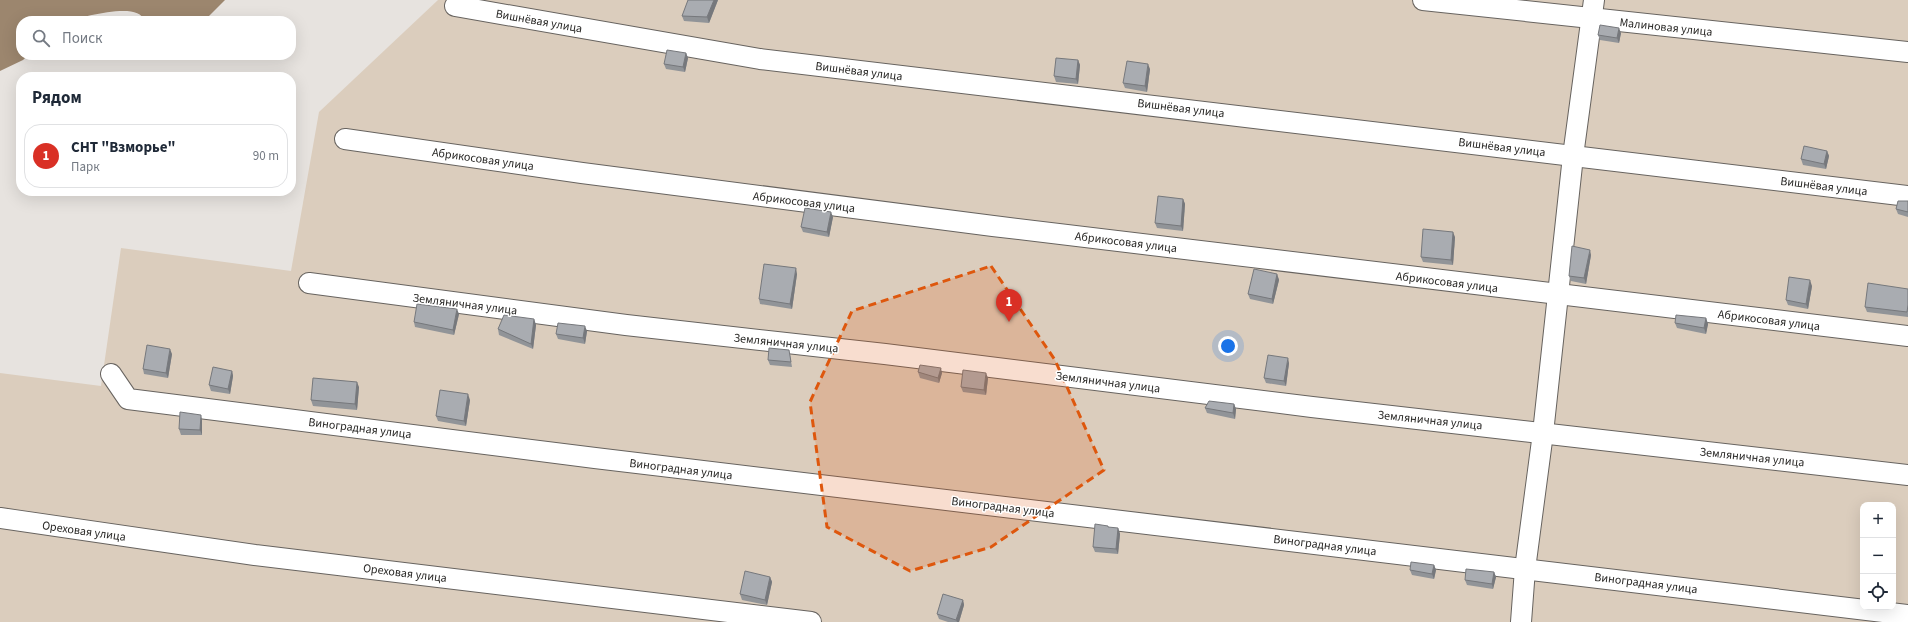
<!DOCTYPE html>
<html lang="ru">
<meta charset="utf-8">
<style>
:root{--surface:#fff;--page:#f6f6f7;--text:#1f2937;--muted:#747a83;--line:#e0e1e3;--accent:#d93025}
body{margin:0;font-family:"Source Sans 3",sans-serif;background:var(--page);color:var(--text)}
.controls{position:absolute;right:12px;bottom:12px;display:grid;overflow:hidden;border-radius:8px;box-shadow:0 4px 16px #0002}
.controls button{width:36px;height:36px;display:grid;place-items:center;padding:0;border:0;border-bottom:1px solid var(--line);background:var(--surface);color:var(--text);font:20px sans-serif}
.you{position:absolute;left:1228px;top:346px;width:14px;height:14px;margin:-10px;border:3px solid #fff;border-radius:50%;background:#1a73e8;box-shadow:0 0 0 6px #1a73e833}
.badge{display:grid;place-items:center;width:26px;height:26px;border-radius:50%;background:var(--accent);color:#fff;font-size:13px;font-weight:700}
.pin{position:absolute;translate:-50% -33px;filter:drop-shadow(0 1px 2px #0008)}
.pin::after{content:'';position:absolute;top:21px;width:14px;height:12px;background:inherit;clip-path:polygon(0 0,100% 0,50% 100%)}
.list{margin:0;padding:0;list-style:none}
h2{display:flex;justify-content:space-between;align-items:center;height:52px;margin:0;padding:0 16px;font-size:17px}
h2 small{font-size:13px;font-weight:400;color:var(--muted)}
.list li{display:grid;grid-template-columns:26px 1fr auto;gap:12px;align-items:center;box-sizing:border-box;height:64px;margin:0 8px 8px;padding:0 8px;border:1px solid var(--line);border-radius:16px}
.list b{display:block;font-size:15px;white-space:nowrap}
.list p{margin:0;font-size:13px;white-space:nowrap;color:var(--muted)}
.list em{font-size:13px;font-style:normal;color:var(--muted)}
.icon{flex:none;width:22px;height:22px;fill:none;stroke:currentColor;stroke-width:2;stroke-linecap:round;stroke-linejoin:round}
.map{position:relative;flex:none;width:1908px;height:622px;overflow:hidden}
.search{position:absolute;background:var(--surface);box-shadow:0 4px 16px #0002;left:16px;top:16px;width:280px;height:44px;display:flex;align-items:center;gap:10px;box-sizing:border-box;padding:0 14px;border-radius:16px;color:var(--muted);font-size:15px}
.panel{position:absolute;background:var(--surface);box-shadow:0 4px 16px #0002;left:16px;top:72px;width:280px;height:124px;border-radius:16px}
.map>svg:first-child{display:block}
.green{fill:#dbcdbd;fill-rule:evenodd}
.water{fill:#9c866e}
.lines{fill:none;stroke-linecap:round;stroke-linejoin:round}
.minor-casing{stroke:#67635f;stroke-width:22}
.minor{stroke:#fff;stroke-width:20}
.wall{fill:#919498}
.shaded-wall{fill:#76787c}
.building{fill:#a9acb1;stroke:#76787c}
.marked{fill:#de570d;fill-opacity:0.2;stroke:#de570d;stroke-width:3;stroke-dasharray:8 5;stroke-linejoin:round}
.labels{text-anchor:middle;stroke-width:3;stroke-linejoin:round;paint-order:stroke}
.street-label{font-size:12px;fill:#292826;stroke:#fff}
</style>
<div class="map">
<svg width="1908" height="622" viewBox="0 0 1908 622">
<rect width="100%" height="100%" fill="#e7e3df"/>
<path class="green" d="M438,0h1470v622h-1908v-249l101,13 20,-138 170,23 28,-159zM1863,505h30v102h-30z"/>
<path class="water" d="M0,0h225l-21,21h-60c-4,-21 -62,-3 -80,0 -13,2 -29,0 -43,0v34h7l-5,5 -23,11z"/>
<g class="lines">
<g class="minor-casing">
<g id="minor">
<path d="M1423,0l485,52"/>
<path d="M455,6l305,53 1148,137"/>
<path d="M345,139l237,34 411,53 915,110"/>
<path d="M309,283l317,42 259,29 427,53 596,68"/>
<path d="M111,374l17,25 467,59 1313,157"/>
<path d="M0,518l255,37 556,67"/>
<path d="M1521,622l4,-53 18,-136 30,-277 21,-156"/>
</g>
</g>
<use href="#minor" class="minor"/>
</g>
<g class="wall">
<path d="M718,0l-9,23 -25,-2 -2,-5z"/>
<path d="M1621,33l-2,10 -19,-3 -2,-5z"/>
<path d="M686,53l2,5 -3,14 -19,-3 -2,-5z"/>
<path d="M1078,60l2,5 -2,19 -22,-2 -2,-6z"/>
<path d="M1150,69l-3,23 -22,-4 -2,-5z"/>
<path d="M1827,151l2,5 -3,13 -23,-4 -2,-6z"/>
<path d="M1183,199l2,5 -2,27 -26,-3 -2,-5z"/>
<path d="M1908,201v16l-10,-3 -2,-5z"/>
<path d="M833,217l-4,20 -26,-5 -2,-5z"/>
<path d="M1455,237l-2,28 -30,-3 -2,-5z"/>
<path d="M1591,255l-5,29 -15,-3 -2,-5z"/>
<path d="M797,274l-5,35 -32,-5 -1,-5z"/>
<path d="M1277,274l2,6 -6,24 -23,-5 -2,-5z"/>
<path d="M1812,286l-4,23 -20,-4 -2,-5z"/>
<path d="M1908,289v28l-41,-5 -2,-5z"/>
<path d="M459,314l-5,21 -39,-8 -1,-5z"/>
<path d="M1706,318l2,6 -2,10 -29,-6 -2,-5z"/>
<path d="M534,319l2,6 -3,24 -34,-14 -1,-6z"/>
<path d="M587,331l-2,13 -27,-5 -2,-5z"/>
<path d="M172,354l-4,24 -24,-4 -1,-5z"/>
<path d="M790,355l2,12 -22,-2 -2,-5z"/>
<path d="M1289,363l-3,23 -20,-3 -2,-5z"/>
<path d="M232,371l1,5 -3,18 -19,-3 -2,-6z"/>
<path d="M918,372l24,1 -3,10 -19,-5z"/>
<path d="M988,378l-2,17 -23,-3 -2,-5z"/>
<path d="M359,387l-2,23 -44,-4 -2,-6z"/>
<path d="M470,400l-4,26 -28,-5 -2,-5z"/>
<path d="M1234,404l2,5 -1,10 -28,-6 -2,-5z"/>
<path d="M202,420v15h-21l-2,-6z"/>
<path d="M1109,528h9l2,6 -2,20 -23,-2 -2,-5z"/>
<path d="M1434,565l2,5 -2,9 -22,-4 -2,-5z"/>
<path d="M1494,572l2,5 -3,12 -26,-4 -2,-5z"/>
<path d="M770,577l2,5 -5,23 -25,-5 -2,-6z"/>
<path d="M963,600l1,5 -5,17h-11l-9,-3 -2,-5z"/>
</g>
<g class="shaded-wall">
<path d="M714,0h4l-9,23 -2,-6z"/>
<path d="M1619,28l2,5 -2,10 -2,-5z"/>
<path d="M686,53l2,5 -3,14 -2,-5z"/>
<path d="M1078,60l2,5 -2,19 -2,-5z"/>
<path d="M1148,64l2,5 -3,23 -2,-6z"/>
<path d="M1827,151l2,5 -3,13 -2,-5z"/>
<path d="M1183,199l2,5 -2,27 -2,-5z"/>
<path d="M831,212l2,5 -4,20 -2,-5z"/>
<path d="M1453,232l2,5 -2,28 -2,-5z"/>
<path d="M1590,250l1,5 -5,29 -2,-6z"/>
<path d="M796,268l1,6 -5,35 -2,-5z"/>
<path d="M1277,274l2,6 -6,24 -1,-5z"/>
<path d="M1810,280l2,6 -4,23 -2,-5z"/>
<path d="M457,309l2,5 -5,21 -1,-5z"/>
<path d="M1706,318l2,6 -2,10 -2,-6z"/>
<path d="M534,319l2,6 -3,24 -2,-5z"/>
<path d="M585,326l2,5 -2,13 -2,-6z"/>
<path d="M170,349l2,5 -4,24 -2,-5z"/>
<path d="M1288,358l1,5 -3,23 -2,-5z"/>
<path d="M941,368l1,5 -3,10 -1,-5z"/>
<path d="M232,371l1,5 -3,18 -2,-5z"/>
<path d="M986,373l2,5 -2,17 -2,-5z"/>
<path d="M357,382l2,5 -2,23 -2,-6z"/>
<path d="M468,394l2,6 -4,26 -2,-5z"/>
<path d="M1234,404l2,5 -1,10 -2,-6z"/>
<path d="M201,415l1,5v15l-2,-5z"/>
<path d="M1118,528l2,6 -2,20 -2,-5z"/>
<path d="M1434,565l2,5 -2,9 -2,-5z"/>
<path d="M1895,568l1,5 -2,21 -1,-2v-13z"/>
<path d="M1494,572l2,5 -3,12 -1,-5z"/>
<path d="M770,577l2,5 -5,23 -2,-5z"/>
<path d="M963,600l1,5 -5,17h-2l-1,-2z"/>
</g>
<g class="building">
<path d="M688,0h26l-7,17 -25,-1z"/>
<path d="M1600,25l19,3 -2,10 -19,-3z"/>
<path d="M667,50l19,3 -3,14 -19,-3z"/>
<path d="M1056,58l22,2 -2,19 -22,-3z"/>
<path d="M1127,61l21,3 -3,22 -22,-3z"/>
<path d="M1804,146l23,5 -3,13 -23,-5z"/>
<path d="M1158,196l25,3 -2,27 -26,-3z"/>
<path d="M1898,201h10v11l-12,-3z"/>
<path d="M805,208l26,4 -4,20 -26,-5z"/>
<path d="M1423,229l30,3 -2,28 -30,-3z"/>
<path d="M1572,246l18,4 -6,28 -15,-2z"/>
<path d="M764,264l32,4 -6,36 -31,-5z"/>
<path d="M1254,269l23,5 -5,25 -24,-5z"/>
<path d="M1789,277l21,3 -4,24 -20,-4z"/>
<path d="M1868,283l40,6v16l-1,7 -42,-5z"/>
<path d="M417,304l40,5 -4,21 -39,-8z"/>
<path d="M504,315l30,4 -3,25 -33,-15z"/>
<path d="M1676,315l30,3 -2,10 -29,-5z"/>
<path d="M558,323l27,3 -2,12 -27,-4z"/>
<path d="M147,345l23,4 -4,24 -23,-4z"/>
<path d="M769,348l20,2 2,12 -23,-2z"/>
<path d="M1268,355l20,3 -4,23 -20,-3z"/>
<path d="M920,365l21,3 -3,10 -20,-6z"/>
<path d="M213,367l19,4 -4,18 -19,-4z"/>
<path d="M963,370l23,3 -2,17 -23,-3z"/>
<path d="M313,378l44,4 -2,22 -44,-4z"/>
<path d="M440,390l28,4 -4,27 -28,-5z"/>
<path d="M1209,401l25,3 -1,9 -28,-5z"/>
<path d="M180,412l21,3 -1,15 -21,-1z"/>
<path d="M1095,524l13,2v1l10,1 -2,21 -23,-2z"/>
<path d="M1411,562l23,3 -2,9 -22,-4z"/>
<path d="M1893,568h2l-2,11z"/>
<path d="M1466,569l28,3 -2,12 -27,-4z"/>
<path d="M745,571l25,6 -5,23 -25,-6z"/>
<path d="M943,594l20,6 -7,20 -19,-6z"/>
</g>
<path class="marked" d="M991,266l64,94 49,110 -113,77 -81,24 -83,-44 -17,-125 42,-91z"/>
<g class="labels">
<g class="street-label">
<text transform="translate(539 21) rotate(10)" y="4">Вишнёвая улица</text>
<text transform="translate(1666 27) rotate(6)" y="4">Малиновая улица</text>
<text transform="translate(859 71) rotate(7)" y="4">Вишнёвая улица</text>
<text transform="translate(1181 108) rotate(7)" y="4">Вишнёвая улица</text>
<text transform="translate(1502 147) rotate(7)" y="4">Вишнёвая улица</text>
<text transform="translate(483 159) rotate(8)" y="4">Абрикосовая улица</text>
<text transform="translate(1824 186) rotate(7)" y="4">Вишнёвая улица</text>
<text transform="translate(804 202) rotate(7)" y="4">Абрикосовая улица</text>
<text transform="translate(1126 242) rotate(7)" y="4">Абрикосовая улица</text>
<text transform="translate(1447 282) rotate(7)" y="4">Абрикосовая улица</text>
<text transform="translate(465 304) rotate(7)" y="4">Земляничная улица</text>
<text transform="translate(1769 320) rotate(7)" y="4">Абрикосовая улица</text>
<text transform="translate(786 343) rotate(6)" y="4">Земляничная улица</text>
<text transform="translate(1108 382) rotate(7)" y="4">Земляничная улица</text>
<text transform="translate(1430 420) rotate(6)" y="4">Земляничная улица</text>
<text transform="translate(360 428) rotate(7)" y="4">Виноградная улица</text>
<text transform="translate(1752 457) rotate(6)" y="4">Земляничная улица</text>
<text transform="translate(681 469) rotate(7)" y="4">Виноградная улица</text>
<text transform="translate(1003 507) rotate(7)" y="4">Виноградная улица</text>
<text transform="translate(84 531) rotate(8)" y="4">Ореховая улица</text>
<text transform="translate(1325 545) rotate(7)" y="4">Виноградная улица</text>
<text transform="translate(405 573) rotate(7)" y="4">Ореховая улица</text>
<text transform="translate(1646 583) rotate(7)" y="4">Виноградная улица</text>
</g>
</g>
</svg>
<div class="controls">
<button>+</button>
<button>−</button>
<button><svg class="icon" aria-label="locate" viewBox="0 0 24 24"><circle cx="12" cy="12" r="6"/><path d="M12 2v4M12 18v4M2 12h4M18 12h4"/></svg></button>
</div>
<div class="you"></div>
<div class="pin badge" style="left:1009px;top:322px">1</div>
<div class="search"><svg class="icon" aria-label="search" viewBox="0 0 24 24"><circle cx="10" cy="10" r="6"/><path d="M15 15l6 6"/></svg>Поиск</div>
<section class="panel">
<h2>Рядом<small></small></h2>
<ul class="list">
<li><span class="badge">1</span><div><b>СНТ &quot;Взморье&quot;</b><p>Парк</p></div><em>90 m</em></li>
</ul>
</section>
</div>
